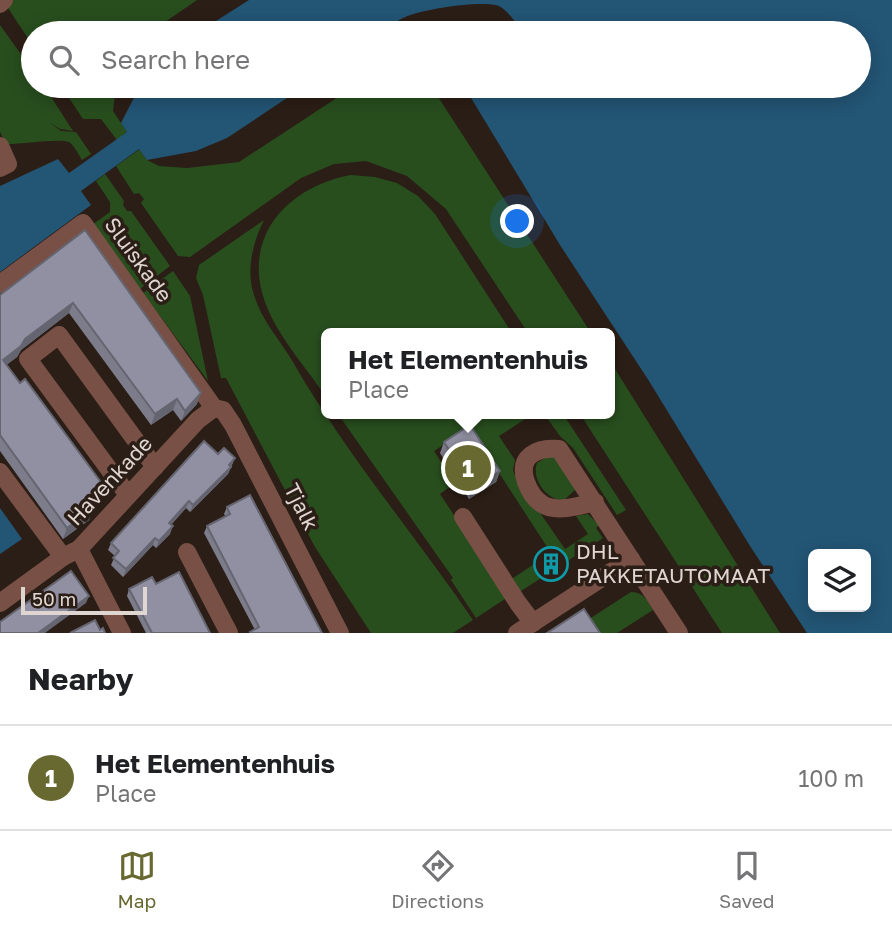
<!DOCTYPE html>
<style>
:root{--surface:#fff;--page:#f2f2f2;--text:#202124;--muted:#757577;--line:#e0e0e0;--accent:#686831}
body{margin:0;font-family:"Golos Text",sans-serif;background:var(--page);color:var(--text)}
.controls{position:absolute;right:21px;bottom:21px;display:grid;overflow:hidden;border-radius:10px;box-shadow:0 4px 18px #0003}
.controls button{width:63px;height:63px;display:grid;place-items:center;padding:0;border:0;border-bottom:2px solid var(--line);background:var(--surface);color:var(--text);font:35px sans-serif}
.scale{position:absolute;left:21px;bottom:18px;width:126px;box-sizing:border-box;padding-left:7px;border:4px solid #e0d6d1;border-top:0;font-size:19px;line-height:24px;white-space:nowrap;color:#e0d6d1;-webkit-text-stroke:5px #2b1e16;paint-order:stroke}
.you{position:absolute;left:518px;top:222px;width:24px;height:24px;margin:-18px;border:5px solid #fff;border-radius:50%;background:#1a73e8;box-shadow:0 0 0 10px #1a73e833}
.badge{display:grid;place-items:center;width:46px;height:46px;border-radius:50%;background:var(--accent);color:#fff;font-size:23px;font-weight:700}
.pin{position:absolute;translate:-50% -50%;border:4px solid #fff;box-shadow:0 2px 7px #0006}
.popup{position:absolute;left:321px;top:328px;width:294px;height:91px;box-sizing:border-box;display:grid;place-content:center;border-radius:10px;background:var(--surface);filter:drop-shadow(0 2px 5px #0005);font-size:23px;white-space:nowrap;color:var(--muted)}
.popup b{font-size:26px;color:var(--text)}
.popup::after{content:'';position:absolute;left:50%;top:100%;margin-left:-14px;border:14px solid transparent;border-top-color:var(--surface)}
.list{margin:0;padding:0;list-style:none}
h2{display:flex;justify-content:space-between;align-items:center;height:91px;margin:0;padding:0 28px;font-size:30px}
h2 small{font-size:23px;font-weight:400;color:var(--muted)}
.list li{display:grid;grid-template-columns:46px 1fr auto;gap:21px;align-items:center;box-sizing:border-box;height:105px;padding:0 28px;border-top:2px solid var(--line)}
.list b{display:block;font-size:26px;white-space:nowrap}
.list p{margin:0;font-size:23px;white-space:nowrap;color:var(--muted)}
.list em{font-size:23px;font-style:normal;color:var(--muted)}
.icon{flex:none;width:38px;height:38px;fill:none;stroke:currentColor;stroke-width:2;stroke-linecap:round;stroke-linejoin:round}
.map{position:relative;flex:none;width:892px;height:633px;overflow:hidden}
.search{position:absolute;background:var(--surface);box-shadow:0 4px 18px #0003;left:21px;right:21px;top:21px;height:77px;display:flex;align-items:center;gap:18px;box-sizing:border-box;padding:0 24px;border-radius:38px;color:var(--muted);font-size:26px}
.sheet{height:196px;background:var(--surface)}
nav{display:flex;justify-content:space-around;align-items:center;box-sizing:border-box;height:98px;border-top:2px solid var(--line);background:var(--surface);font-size:19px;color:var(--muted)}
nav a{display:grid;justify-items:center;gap:4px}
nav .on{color:var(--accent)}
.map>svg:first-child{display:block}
.green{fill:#284e1e}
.water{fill:#235575;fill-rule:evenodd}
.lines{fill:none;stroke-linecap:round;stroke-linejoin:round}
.minor{stroke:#785045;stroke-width:18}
.wall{fill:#7c7c8b}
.shaded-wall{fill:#656571}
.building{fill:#9090a2;stroke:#656571;stroke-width:2}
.labels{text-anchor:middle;stroke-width:7;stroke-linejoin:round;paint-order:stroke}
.street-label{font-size:21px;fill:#e0d6d1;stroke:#2b1e16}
.poi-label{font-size:21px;fill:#e0d6d1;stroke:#2b1e16;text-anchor:start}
</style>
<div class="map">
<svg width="892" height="633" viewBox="0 0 892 633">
<rect width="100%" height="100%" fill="#2b1e16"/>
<g class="green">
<path d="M12,0h185l-48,33h-116v13l-27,-41z"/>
<path d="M0,25l33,46v15h11l29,45 -13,-2 -11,-7 12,9 15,1 15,22 -9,6c-3,-5 -8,-15 -13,-18 -9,-4 -45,2 -63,2l-6,-12z"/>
<path d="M61,86h55l-3,25 14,21 -10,8 -16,-21h-18z"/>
<path d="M355,86h76l160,247h-63l-82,-124 -39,-33 -41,-15 -32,3 -33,14 -111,79 -12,-1 -37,-53 3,-4 -5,-6 -5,1 -18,-28 24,-17 7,11 12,6 28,2 52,-6z"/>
<path d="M105,174l19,27 -1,4 4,6h4l39,55 -30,23 -48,-64 18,-13v-10l-14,-21z"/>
<path d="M351,175l24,2 22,6 21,13 17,18 77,119h-186v64c-20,-30 -49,-61 -61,-95 -24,-66 24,-116 86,-127z"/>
<path d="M264,220c-10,20 -17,45 -12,68 7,30 26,49 41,74 52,91 123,174 180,258l-20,13h-82l-56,-86 -89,-169h-5l-18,-83 -7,-17 3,-13z"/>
<path d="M173,271l17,25 18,85 -65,-88z"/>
<path d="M610,361l170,272h-58l-142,-219h30z"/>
<path d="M338,414h195l-34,22 16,24 -2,10 3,8 49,71 23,-15 -12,-18 12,-2 11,11 -3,3 7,10 -85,55 -8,-13 41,-27 -81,-125 -36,23 21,32 -15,11 68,103 -32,21 -25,-38 2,-2z"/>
<path d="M544,414h19l63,96 -9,5 -44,-67 -13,-12z"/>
<path d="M548,456l7,1 19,26 1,7 -11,10c-17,1 -33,-21 -27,-37z"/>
<path d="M631,592c12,0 16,8 22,18l-36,23h-31l-6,-8z"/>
</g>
<g class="water">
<path d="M249,0h643v633h-85l-57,-87 -101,-165 -89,-136 -95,-157 4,-2h390v-53h-338v-3c-6,-8 -12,-18 -22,-24 -18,-6 -77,3 -96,12 -8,4 -16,10 -23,15h-183zM866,554v53h-53v-53z"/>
<path d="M140,86h165l-78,52 -31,13 -49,9 -8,-11 -58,42 10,14 -91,67v-86l58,-27 11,14 58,-41 -6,-9z"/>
<path d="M0,508l22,31 -22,15z"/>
</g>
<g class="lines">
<g class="minor">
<path d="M0,4l4,-4"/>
<path d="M0,146l8,18 -8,4"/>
<path d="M0,284l83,-61 131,185"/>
<path d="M214,408l9,2 10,15 107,208"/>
<path d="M0,472l63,85"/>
<path d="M128,495l-100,-136 31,-24 96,132"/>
<path d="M595,502c-15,4 -40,11 -53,2 -8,-5 -13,-14 -16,-22 -9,-26 11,-35 33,-33l120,184"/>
<path d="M463,517l55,86 15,20"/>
<path d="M79,549l43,84"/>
<path d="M187,552l42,81"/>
<path d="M0,603l63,-46 16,-8 119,-129 16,-12"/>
<path d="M517,633l114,-74"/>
</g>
</g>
<g class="wall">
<path d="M85,230l112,174 -16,17 -8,-11 -22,15 -82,-112 -48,37 -4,7 -11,8 97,134 -11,9 -3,12 -26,19 -63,-88v-156z"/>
<path d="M444,442l56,29 -4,11 -27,17 -29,-46z"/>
<path d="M218,454l17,4 -7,16 -38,38 -4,-4 -15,17 -1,9 -14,14 -3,-3 -30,32 -12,-12 4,-9 -7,-6 3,-7z"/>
<path d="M227,507l95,126h-72l5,-3 -51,-97 3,-7 19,-9 -2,-3z"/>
<path d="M156,584l54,49h-64l-19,-37 2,-7z"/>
</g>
<g class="shaded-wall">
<path d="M73,303l-4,10 -48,37 -4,7 -17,13 3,-10 22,-21z"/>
<path d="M201,393l-4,11 -16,17 4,-10z"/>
<path d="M177,399l-4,11 -22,15 4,-11z"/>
<path d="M235,458l-7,16 -38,38 3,-7z"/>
<path d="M500,471l-4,11 -27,17 4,-11z"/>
<path d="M106,489l-3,10 -18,14 4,-10z"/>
<path d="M189,501l-3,7 -20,22 3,-7z"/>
<path d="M93,509l-4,11 -26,19 4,-11z"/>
<path d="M173,526l-3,8 -14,14 3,-7z"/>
<path d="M155,538l-2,7 -30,32 3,-8z"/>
<path d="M89,596l-3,7 -41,30h-7z"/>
</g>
<g class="building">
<path d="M85,230l116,163 -16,18 -8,-12 -22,15 -82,-111 -48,36 -4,7 -18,14 17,23 5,-4 81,110 -17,14 4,6 -26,19 -67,-93v-140z"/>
<path d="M470,425l30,46 -27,17 -29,-46z"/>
<path d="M204,441l14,13 6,-6 11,10 -6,7 2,2 -38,38 -4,-4 -20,22 4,3 -14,15 -4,-3 -29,31 -13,-11 6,-7 -8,-8z"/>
<path d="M250,495l72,138h-71l-1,-1 9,-5 -52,-101 23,-12 -3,-7z"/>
<path d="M71,571l18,25 -51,37h-38v-11z"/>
<path d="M179,572l31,61h-58l-23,-44 23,-12 4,7z"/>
<path d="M584,609l16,24h-53z"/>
<path d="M95,620l5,10 3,-2 2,5h-35z"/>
</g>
<defs>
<g id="building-ring" transform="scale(1.75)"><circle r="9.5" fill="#2b1e16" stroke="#0f9aa8" stroke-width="1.5"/><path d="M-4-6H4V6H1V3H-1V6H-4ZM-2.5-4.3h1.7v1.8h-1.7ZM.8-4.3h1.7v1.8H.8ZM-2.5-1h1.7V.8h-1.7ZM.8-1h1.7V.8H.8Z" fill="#0f9aa8"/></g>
</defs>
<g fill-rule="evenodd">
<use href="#building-ring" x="551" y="564"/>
</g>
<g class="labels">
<g class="street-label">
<text transform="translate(138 260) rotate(54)" y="7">Sluiskade</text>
<text transform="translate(110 481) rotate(-47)" y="7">Havenkade</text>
<text transform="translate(301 507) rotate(63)" y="7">Tjalk</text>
</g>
<g class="poi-label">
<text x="576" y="559">DHL<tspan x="576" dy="24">PAKKETAUTOMAAT</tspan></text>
</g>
</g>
</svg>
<div class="controls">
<button><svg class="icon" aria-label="layers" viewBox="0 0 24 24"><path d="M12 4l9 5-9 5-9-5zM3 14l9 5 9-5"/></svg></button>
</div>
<div class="scale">50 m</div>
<div class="you"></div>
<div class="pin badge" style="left:468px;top:468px">1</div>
<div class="popup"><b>Het Elementenhuis</b>Place</div>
<div class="search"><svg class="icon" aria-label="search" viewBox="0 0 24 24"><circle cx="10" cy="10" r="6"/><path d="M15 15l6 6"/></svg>Search here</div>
</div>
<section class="sheet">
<h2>Nearby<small></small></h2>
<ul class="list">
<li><span class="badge">1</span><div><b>Het Elementenhuis</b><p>Place</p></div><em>100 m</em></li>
</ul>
</section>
<nav>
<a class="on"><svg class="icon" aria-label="map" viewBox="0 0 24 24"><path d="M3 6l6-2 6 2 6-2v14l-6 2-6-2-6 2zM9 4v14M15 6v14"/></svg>Map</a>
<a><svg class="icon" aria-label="directions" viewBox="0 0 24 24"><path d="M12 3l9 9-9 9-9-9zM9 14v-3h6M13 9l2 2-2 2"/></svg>Directions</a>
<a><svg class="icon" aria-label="saved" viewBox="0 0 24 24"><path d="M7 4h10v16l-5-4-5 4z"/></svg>Saved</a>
</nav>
